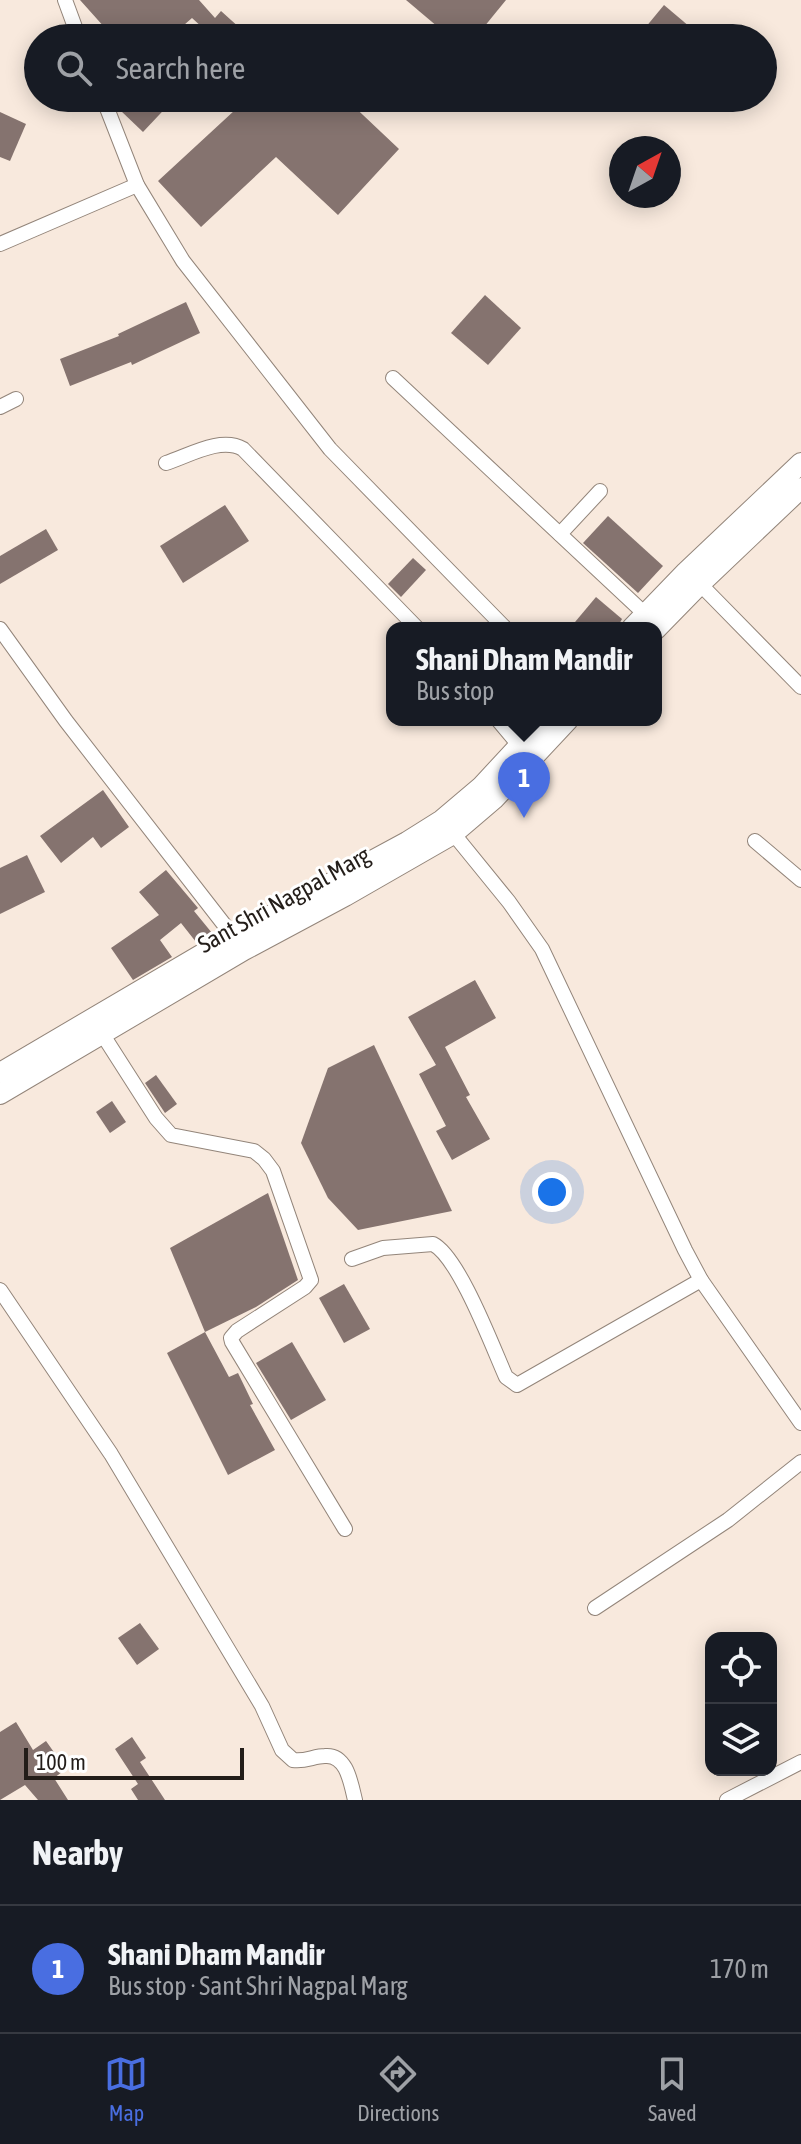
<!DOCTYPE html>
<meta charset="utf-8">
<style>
:root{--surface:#171b24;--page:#20242c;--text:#f1f3f6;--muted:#9ea1a6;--line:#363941;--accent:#496ee1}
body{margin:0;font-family:"Asap Condensed",sans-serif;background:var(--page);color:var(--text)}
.controls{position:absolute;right:24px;bottom:24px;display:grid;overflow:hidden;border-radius:16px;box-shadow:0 4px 20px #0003}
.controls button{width:72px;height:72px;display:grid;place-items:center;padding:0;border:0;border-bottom:2px solid var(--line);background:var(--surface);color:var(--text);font:40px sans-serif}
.compass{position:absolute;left:609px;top:136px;width:72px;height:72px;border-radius:50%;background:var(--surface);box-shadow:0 4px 20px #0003;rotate:40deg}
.scale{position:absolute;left:24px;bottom:20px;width:220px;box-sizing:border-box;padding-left:8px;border:4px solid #231d19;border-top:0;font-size:22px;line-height:28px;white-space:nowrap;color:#231d19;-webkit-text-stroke:6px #fff;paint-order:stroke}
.you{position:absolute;left:552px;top:1192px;width:28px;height:28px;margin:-20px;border:6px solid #fff;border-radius:50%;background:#1a73e8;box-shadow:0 0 0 12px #1a73e833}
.badge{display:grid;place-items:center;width:52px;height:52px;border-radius:50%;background:var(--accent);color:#fff;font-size:26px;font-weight:700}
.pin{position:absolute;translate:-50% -66px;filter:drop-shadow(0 2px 4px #0008)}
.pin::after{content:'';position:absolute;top:42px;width:28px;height:24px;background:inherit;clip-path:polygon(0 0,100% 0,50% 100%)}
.popup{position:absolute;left:386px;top:622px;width:276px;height:104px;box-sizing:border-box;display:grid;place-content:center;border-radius:16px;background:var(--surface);filter:drop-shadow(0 2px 6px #0005);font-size:26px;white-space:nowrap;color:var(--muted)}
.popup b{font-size:30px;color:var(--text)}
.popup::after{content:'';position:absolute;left:50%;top:100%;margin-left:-16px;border:16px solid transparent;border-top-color:var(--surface)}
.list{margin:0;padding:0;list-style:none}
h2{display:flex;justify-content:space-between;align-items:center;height:104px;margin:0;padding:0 32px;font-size:34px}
h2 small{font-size:26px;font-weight:400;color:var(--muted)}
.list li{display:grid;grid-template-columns:52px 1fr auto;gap:24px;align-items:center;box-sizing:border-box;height:128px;padding:0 32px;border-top:2px solid var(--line)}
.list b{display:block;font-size:30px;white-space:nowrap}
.list p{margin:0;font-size:26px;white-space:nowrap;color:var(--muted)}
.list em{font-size:26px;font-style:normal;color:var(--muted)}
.icon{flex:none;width:44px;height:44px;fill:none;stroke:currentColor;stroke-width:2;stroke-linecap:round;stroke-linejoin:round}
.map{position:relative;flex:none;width:801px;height:1800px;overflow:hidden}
.search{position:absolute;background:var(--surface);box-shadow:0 4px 20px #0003;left:24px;right:24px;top:24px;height:88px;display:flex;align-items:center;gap:20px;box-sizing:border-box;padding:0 28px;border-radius:44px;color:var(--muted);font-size:30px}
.sheet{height:232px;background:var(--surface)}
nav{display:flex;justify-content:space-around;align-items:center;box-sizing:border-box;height:112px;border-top:2px solid var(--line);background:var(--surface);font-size:22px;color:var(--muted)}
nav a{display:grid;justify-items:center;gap:4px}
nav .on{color:var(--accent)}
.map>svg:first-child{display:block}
.building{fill:#85736f}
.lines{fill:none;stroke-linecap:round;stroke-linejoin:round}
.street-casing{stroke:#93857a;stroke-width:16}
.secondary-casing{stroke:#93857a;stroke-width:22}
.street{stroke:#fff;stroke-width:14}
.secondary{stroke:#fff;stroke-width:20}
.labels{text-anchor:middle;stroke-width:6;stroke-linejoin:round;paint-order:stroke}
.street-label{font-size:24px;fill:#231d19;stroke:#fff}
</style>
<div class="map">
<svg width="801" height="1800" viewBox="0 0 801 1800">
<rect width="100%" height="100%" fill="#f8e9dd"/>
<g class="building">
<path d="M80,0h119l16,18 6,-7 30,27h-37l-22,-20 -23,20h-55z"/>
<path d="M406,0h100l-31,38h-24z"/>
<path d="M664,5l26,22 -10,11h-22l-13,-10z"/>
<path d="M132,98h43l-32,34 -23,-22z"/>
<path d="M248,98h97l54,51 -61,66 -62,-58 -75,70 -43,-46z"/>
<path d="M0,112l26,12 -16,37 -10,-4z"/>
<path d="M485,295l36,33 -33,37 -37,-32z"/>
<path d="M186,302l14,31 -68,32 -1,-3 -61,24 -10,-27 59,-23 -1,-2z"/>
<path d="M225,505l24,36 -66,42 -23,-37z"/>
<path d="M608,516l55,50 -25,27 -55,-50z"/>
<path d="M46,529l12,21 -58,34v-28z"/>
<path d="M413,558l13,12 -25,27 -13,-13z"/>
<path d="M596,597l26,22 -5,9h-47z"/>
<path d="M103,790l26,37 -28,21 -8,-11 -32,26 -21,-27z"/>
<path d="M27,855l18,37 -45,22v-46z"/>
<path d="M166,870l32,38 -4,3 18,22 -16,9 -15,-19 -21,17 12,17 -39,23 -22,-32 48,-33 -20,-23z"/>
<path d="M475,980l21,38 -51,29 25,48 -4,2 24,42 -38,21 -16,-29 10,-5 -27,-52 17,-9 -28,-48z"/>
<path d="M374,1045l78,166 -94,19 -30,-32 -27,-55 27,-75z"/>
<path d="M156,1075l21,29 -12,9 -20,-30z"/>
<path d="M112,1101l14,21 -16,11 -14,-21z"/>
<path d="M268,1193l30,87 -42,27 -51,25 -35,-84z"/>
<path d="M344,1284l26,45 -26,14 -25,-45z"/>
<path d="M205,1332l24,45 9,-4 15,31 -3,1 25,45 -47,25 -61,-122z"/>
<path d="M292,1342l34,58 -35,20 -35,-57z"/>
<path d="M140,1623l19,26 -22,16 -19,-27z"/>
<path d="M16,1722l17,28 13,-9 20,28 -12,9 14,22h-30l-13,-15 -25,15v-68z"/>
<path d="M132,1737l14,21 -6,4 25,38h-27l-7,-11 7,-5 -23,-35z"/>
</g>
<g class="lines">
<g class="street-casing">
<g id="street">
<path d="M65,0l14,38"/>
<path d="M103,98l34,87 46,76 147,188 175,179"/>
<path d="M0,244l137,-59"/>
<path d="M393,378l252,236"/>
<path d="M0,407l16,-8"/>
<path d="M166,463c22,-7 55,-27 77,-14l174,179"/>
<path d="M560,534l40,-43"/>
<path d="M700,584l101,103"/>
<path d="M0,629l66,92 167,215"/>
<path d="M498,720l21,25"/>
<path d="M448,827l61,75 33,47 143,301 16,30 100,143"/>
<path d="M755,841l46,39"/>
<path d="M101,1032l55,86 15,17 83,16 10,8 9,12 38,109 -6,7 -68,44 -6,7 1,4 113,187"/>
<path d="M352,1259l31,-11 50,-4c26,13 60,104 73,133l11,8 184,-105"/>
<path d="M0,1290l111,164 151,252 20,44 11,10c12,2 21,-4 32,-4 22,-2 26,28 30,44"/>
<path d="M595,1608l133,-88 73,-58"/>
<path d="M727,1800l74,-38"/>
</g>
</g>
<g class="secondary-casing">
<g id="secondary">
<path d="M632,628l54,-56 115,-109"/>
<path d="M656,629l44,-45 101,-96"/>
<path d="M0,1073l233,-137 174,-94 35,-22 39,-33 62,-67"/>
<path d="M0,1094l244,-144 101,-54 108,-62 41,-35 74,-79"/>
</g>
</g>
<use href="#street" class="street"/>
<use href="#secondary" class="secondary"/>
</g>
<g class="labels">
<g class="street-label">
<text transform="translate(284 900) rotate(-29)" y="8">Sant Shri Nagpal Marg</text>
</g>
</g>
</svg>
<div class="controls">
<button><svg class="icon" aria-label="locate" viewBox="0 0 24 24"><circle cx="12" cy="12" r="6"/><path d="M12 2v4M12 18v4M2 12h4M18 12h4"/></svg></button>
<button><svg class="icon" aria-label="layers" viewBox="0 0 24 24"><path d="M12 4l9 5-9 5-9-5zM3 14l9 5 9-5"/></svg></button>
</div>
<svg class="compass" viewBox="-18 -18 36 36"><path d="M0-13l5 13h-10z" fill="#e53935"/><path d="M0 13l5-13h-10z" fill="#9ea1a6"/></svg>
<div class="scale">100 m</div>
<div class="you"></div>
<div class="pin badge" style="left:524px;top:818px">1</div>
<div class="popup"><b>Shani Dham Mandir</b>Bus stop</div>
<div class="search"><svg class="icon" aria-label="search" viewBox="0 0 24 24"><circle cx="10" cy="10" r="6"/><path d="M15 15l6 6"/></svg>Search here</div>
</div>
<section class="sheet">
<h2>Nearby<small></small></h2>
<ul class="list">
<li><span class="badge">1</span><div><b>Shani Dham Mandir</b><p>Bus stop · Sant Shri Nagpal Marg</p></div><em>170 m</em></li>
</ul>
</section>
<nav>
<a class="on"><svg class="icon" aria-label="map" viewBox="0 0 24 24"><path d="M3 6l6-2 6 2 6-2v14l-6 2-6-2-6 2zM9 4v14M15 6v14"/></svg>Map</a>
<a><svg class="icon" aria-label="directions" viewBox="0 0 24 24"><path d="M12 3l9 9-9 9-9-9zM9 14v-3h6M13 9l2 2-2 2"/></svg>Directions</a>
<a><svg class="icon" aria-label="saved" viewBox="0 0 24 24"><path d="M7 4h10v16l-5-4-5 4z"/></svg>Saved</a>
</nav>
